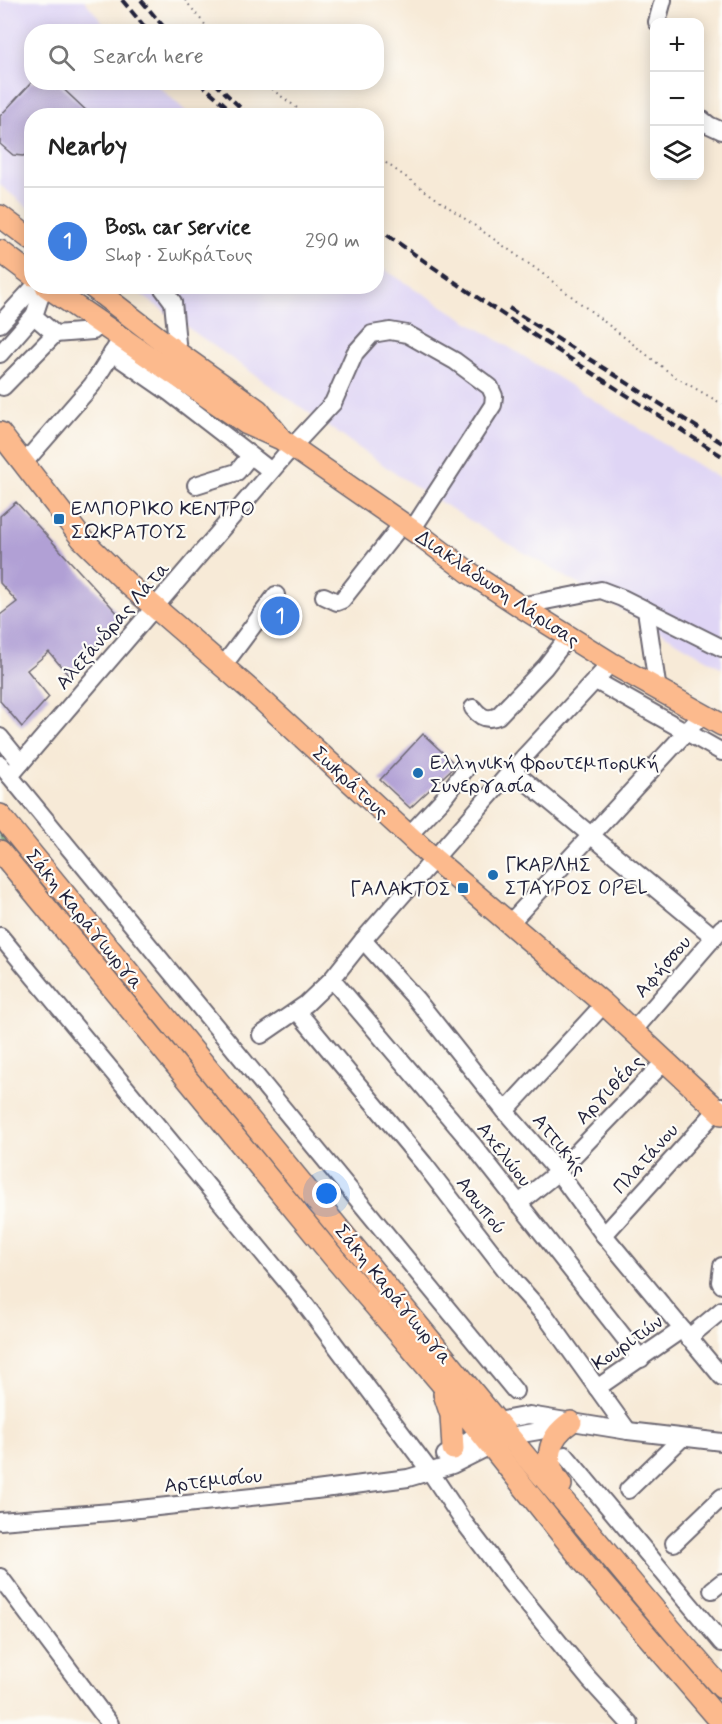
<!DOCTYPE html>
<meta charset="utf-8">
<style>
:root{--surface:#fff;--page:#f6f6f6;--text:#222;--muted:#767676;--line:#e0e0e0;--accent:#1a73e8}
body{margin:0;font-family:Mynerve,sans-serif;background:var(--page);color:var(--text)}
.controls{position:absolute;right:18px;top:18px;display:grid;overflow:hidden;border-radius:12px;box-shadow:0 3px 15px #0003}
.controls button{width:54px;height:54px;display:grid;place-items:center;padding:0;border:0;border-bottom:2px solid var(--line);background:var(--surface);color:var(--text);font:30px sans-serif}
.you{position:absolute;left:327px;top:1194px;width:21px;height:21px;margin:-15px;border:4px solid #fff;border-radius:50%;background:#1a73e8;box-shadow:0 0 0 9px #1a73e833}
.badge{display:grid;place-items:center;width:39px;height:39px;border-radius:50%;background:var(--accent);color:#fff;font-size:20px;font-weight:700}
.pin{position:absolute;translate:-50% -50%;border:3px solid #fff;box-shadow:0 2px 6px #0006}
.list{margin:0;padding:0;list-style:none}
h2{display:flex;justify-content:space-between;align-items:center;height:78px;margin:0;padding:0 24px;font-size:26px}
h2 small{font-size:20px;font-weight:400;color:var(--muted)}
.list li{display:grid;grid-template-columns:39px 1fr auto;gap:18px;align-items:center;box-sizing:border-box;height:108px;padding:0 24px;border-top:2px solid var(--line)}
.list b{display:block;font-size:22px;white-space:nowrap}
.list p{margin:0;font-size:20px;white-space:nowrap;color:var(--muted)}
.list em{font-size:20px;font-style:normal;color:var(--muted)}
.icon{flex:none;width:33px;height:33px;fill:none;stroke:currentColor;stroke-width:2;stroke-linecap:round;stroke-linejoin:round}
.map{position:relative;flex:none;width:722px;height:1724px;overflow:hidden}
.search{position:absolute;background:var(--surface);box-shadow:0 3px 15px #0003;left:24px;top:24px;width:360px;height:66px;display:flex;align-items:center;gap:15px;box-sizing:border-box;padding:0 21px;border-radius:24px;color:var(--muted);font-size:22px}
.panel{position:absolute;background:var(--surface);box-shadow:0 3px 15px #0003;left:24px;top:108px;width:360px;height:186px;border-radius:24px}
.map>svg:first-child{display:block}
.built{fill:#dfd5f5}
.green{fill:#81c580;stroke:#52745e;stroke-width:1.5}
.building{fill:#b1a0d5}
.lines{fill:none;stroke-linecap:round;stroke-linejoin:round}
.minor-casing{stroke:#6d6872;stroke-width:20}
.major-casing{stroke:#6d6872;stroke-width:24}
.path{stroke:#6d6872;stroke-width:2;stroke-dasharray:1.5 4.5;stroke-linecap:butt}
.minor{stroke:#fff;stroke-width:16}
.major{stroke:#fcba8d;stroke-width:21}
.rail{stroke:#22223b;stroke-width:4;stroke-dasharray:9 4.5;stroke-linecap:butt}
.poi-dot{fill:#1f6fb2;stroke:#fdfcf7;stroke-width:2}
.labels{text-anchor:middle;stroke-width:4.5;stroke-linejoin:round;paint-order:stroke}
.poi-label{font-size:20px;fill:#22223b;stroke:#fdfcf7;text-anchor:start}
.street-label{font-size:20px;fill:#22223b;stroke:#fdfcf7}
</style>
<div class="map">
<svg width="722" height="1724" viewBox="0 0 722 1724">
<rect width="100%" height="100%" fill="#fdfcf7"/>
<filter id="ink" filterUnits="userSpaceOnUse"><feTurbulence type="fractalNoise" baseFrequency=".0167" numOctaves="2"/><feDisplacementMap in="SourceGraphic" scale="12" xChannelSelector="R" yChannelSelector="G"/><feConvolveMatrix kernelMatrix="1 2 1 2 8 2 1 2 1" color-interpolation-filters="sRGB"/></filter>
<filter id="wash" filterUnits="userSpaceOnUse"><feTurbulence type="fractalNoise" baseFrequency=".008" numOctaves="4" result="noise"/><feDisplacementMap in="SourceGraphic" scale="24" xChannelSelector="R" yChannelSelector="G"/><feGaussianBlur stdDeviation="1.35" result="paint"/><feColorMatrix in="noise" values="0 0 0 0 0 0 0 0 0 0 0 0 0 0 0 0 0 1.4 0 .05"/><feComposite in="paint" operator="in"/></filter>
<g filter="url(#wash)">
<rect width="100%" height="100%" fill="#f7ead7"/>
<g class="built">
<path d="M0,0h84l26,31 -78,1v50l123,1 35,32 -158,1 -1,94 -31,-25z"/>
<path d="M377,265l345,215v188l-235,-137 -88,-55 -269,-189 246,-1z"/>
</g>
<path class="green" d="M0,829l349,423 -6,5 -343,-418z"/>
<g id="blocks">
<g class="building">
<path d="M32,82h24l36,34h-60v36l-9,4 -10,-1 -13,-11v-28z"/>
<path d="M16,502l105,115 -52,59 -20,-24 -22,18 22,27 -27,30 -22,-26v-86l17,-13 -17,-19v-67z"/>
<path d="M423,734l33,31 -46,43 -30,-28z"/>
</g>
</g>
</g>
<g filter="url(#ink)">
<use href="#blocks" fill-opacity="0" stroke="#6d6872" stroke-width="1.5"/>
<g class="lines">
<g class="minor-casing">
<g id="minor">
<path d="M657,22l6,-22"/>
<path d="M700,118l9,7 13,6"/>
<path d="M161,286l12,16 5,51"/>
<path d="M40,298l-6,18 21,18 38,-3"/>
<path d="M0,324l35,-38"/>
<path d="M112,353l58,40 101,78"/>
<path d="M0,354l35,-40"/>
<path d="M3,387l52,-53"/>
<path d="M24,463l68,-78 26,-41"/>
<path d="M196,485l41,-13 13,-16"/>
<path d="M324,596l13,6 5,-2 60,-76"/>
<path d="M520,606l81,-16 21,8 24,12 12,81"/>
<path d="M646,610l76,38"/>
<path d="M223,666l53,-71"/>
<path d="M596,681l126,71"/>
<path d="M473,708c7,9 14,13 25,8l47,-49 23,-30"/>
<path d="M0,737l21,26"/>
<path d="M0,764l515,627"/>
<path d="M512,770l202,167"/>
<path d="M10,776l282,-329 41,-44 22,-50 17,-19 18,-3 17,3 48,27 35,26 4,9 -1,9 -81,125"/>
<path d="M409,835l33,-35 23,-30"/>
<path d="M510,923l192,-208"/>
<path d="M0,936l301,363 128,171 34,51 48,63 78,95 41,45"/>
<path d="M363,940l53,59 89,112 53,61 46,63 118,142"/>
<path d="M332,979l141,166 168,214"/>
<path d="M297,1011l127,153 91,118 32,36 81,113"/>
<path d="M634,1030l88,-102"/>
<path d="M261,1035l45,-31 26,-25 31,-39 149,-170 99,-107"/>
<path d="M505,1111l99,-107"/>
<path d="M518,1204l40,-32 107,-111"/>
<path d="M604,1235l113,-125 5,-4"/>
<path d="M722,1266l-2,16 2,3"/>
<path d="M688,1338l34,-28"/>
<path d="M597,1388l84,-58"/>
<path d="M445,1455l53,-34 31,-6 99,16 94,11"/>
<path d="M565,1455l157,188"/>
<path d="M628,1490l54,-52"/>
<path d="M0,1521l111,-9 205,-22 92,-12 44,-13 58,-29 29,-5 31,-9"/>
<path d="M674,1543l48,-46"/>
<path d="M0,1577l110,147"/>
<path d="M712,1590l10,-8"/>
</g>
</g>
<g class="major-casing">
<g id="major">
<path d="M0,216l32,24"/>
<path d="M0,251l32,24"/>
<path d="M46,286l201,138 34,15 144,100 45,34 50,33 91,57 111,62"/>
<path d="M91,286l87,67 80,57 21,26"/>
<path d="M0,433l82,106 47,46 133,115 172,159 170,145 118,110"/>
<path d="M0,815l527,643c66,76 128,155 195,230"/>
<path d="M0,851l335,408 105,123 142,178 140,163"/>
<path d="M444,1394l7,21 2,34"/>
<path d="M561,1485c-18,-23 -15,-46 10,-63"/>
</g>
</g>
<g class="path">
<path d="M185,0l26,32"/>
<path d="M262,82l46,34"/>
<path d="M376,156l163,115 135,105 48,28"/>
</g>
<use href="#minor" class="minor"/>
<use href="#major" class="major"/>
<g class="rail">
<path d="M122,0l27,32"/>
<path d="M141,0l27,32"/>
<path d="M199,82l39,34"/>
<path d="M214,82l35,34"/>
<path d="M376,227c113,81 230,155 346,229"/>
<path d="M509,308l213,135"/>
</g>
</g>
</g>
<g class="poi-dot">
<rect x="53" y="513" width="12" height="12" rx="3"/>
<circle cx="418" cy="773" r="6"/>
<circle cx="493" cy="875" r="6"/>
<rect x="457" y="882" width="12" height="12" rx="3"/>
</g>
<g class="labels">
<g class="poi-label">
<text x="71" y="515">ΕΜΠΟΡΙΚΟ ΚΕΝΤΡΟ<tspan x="71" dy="23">ΣΩΚΡΑΤΟΥΣ</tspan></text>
<text x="430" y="769">Ελληνική Φρουτεμπορική<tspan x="430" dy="23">Συνεργασία</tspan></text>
<text x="505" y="871">ΓΚΑΡΛΗΣ<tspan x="505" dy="23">ΣΤΑΥΡΟΣ OPEL</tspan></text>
<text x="451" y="895" text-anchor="end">ΓΑΛΑΚΤΟΣ</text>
</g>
<g class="street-label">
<text transform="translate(498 588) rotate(34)" y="7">Διακλάδωση Λάρισας</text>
<text transform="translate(112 625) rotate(-49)" y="7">Αλεξάνδρας Λάτα</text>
<text transform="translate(351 782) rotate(43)" y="7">Σωκράτους</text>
<text transform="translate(85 919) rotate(51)" y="7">Σάκη Καράγιωργα</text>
<text transform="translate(662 966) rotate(-49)" y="7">Αφήσσου</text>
<text transform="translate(609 1089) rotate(-46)" y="7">Αργιθέας</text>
<text transform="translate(560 1144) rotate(51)" y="7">Αττικής</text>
<text transform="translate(505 1154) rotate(52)" y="7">Αχελώου</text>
<text transform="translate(645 1158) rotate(-48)" y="7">Πλατάνου</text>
<text transform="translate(482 1205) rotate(52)" y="7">Ασωπού</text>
<text transform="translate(394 1294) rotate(51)" y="7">Σάκη Καράγιωργα</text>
<text transform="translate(627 1342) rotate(-35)" y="7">Κουριτών</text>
<text transform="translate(213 1480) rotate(-6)" y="7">Αρτεμισίου</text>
</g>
</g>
</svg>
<div class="controls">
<button>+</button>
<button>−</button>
<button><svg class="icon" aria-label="layers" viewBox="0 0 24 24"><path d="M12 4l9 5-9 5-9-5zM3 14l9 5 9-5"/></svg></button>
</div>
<div class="you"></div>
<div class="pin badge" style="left:280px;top:616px;background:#3f7fe0">1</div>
<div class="search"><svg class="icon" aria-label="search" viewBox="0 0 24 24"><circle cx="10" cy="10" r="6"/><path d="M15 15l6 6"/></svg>Search here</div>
<section class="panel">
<h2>Nearby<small></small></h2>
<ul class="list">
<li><span class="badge" style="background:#3f7fe0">1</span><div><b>Bosh car service</b><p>Shop · Σωκράτους</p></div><em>290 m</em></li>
</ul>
</section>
</div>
